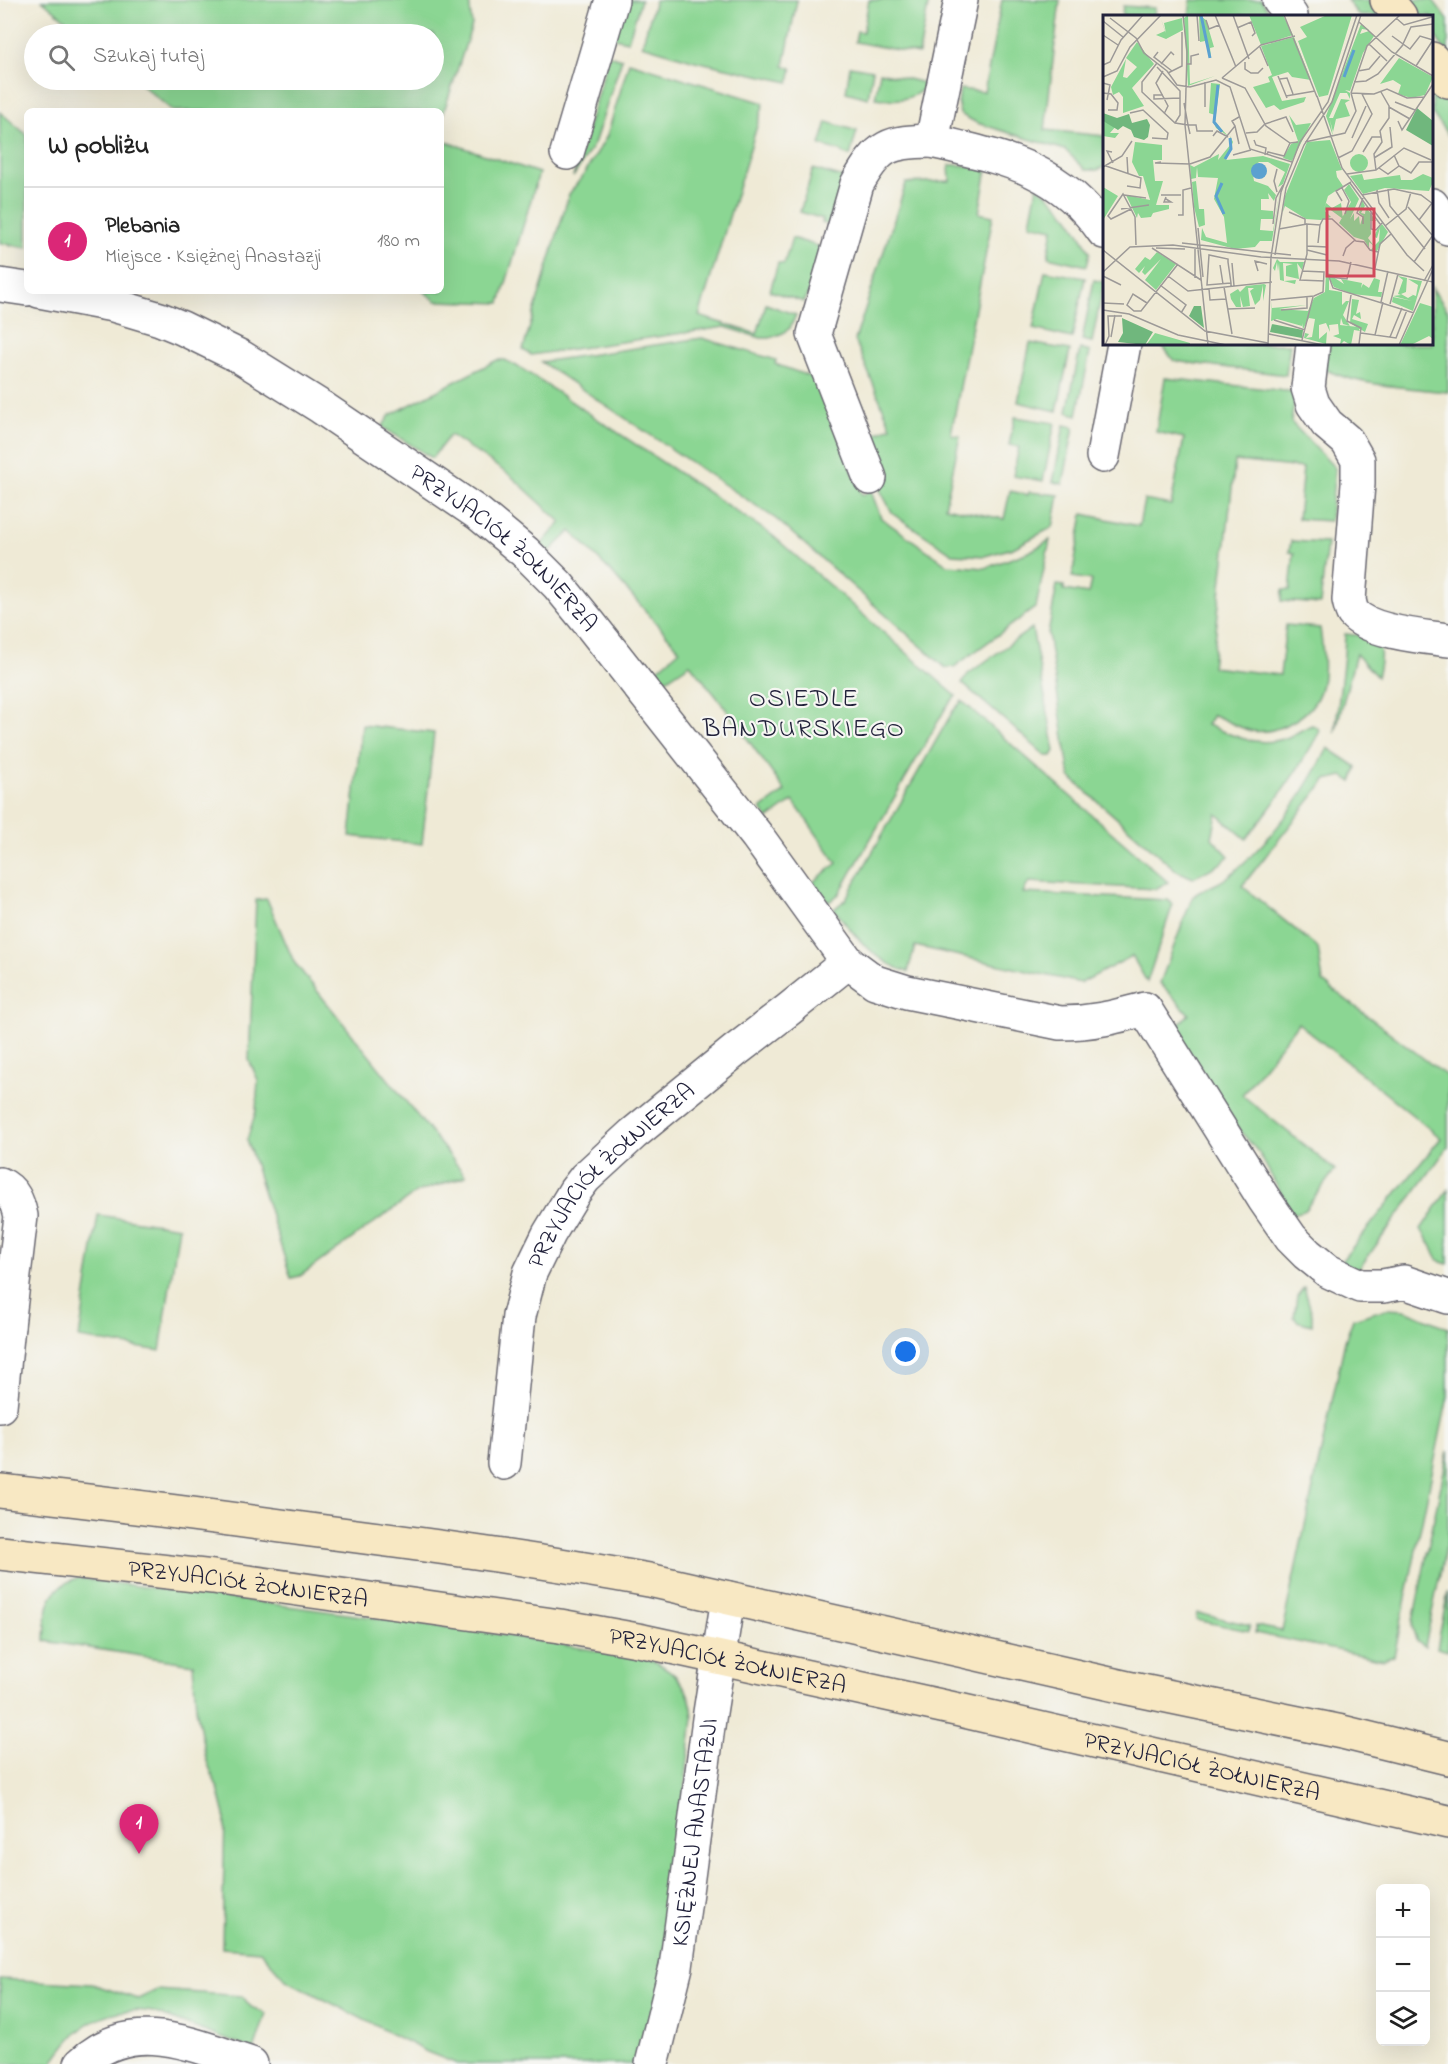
<!DOCTYPE html>
<html lang="pl">
<meta charset="utf-8">
<style>
:root{--surface:#fff;--page:#f2f2f2;--text:#222;--muted:#767676;--line:#e0e0e0;--accent:#db2777}
body{margin:0;font-family:"Indie Flower",sans-serif;background:var(--page);color:var(--text)}
.controls{position:absolute;right:18px;bottom:18px;display:grid;overflow:hidden;border-radius:9px;box-shadow:0 6px 24px #0002}
.controls button{width:54px;height:54px;display:grid;place-items:center;padding:0;border:0;border-bottom:2px solid var(--line);background:var(--surface);color:var(--text);font:30px sans-serif}
.you{position:absolute;left:906px;top:1352px;width:21px;height:21px;margin:-15px;border:4px solid #fff;border-radius:50%;background:#1a73e8;box-shadow:0 0 0 9px #1a73e833}
.badge{display:grid;place-items:center;width:39px;height:39px;border-radius:50%;background:var(--accent);color:#fff;font-size:20px;font-weight:700}
.pin{position:absolute;translate:-50% -50px;filter:drop-shadow(0 2px 3px #0008)}
.pin::after{content:'';position:absolute;top:32px;width:21px;height:18px;background:inherit;clip-path:polygon(0 0,100% 0,50% 100%)}
.list{margin:0;padding:0;list-style:none}
h2{display:flex;justify-content:space-between;align-items:center;height:78px;margin:0;padding:0 24px;font-size:26px}
h2 small{font-size:20px;font-weight:400;color:var(--muted)}
.list li{display:grid;grid-template-columns:39px 1fr auto;gap:18px;align-items:center;box-sizing:border-box;height:108px;padding:0 24px;border-top:2px solid var(--line)}
.list b{display:block;font-size:22px;white-space:nowrap}
.list p{margin:0;font-size:20px;white-space:nowrap;color:var(--muted)}
.list em{font-size:20px;font-style:normal;color:var(--muted)}
.icon{flex:none;width:33px;height:33px;fill:none;stroke:currentColor;stroke-width:2;stroke-linecap:round;stroke-linejoin:round}
.map{position:relative;flex:none;width:1448px;height:2064px;overflow:hidden}
.search{position:absolute;background:var(--surface);box-shadow:0 6px 24px #0002;left:24px;top:24px;width:420px;height:66px;display:flex;align-items:center;gap:15px;box-sizing:border-box;padding:0 21px;border-radius:33px;color:var(--muted);font-size:22px}
.panel{position:absolute;background:var(--surface);box-shadow:0 6px 24px #0002;left:24px;top:108px;width:420px;height:186px;border-radius:9px}
.map>svg:first-child{display:block}
.green{fill:#8bd693;stroke:#567c67;stroke-width:1.5}
.lines{fill:none;stroke-linecap:round;stroke-linejoin:round}
.street-casing{stroke:#6a6871;stroke-width:36}
.secondary-casing{stroke:#6a6871;stroke-width:36}
.street{stroke:#fff;stroke-width:33}
.secondary{stroke:#f8e8c3;stroke-width:33}
.labels{text-anchor:middle;stroke-width:4.5;stroke-linejoin:round;paint-order:stroke}
.street-label{font-size:24px;fill:#22223b;stroke:#f6f6f2}
.neighbourhood-label{font-size:26px;letter-spacing:1.5px;fill:#22223b;stroke:#f6f6f2}
.inset-river{fill:none;stroke:#5ba1d0;stroke-width:3}
.inset-road{fill:none;stroke:#9d9a98;stroke-width:1.5}
.view{fill:#d1495b;fill-opacity:0.15;stroke:#d1495b;stroke-width:3}
.inset-edge{fill:none;stroke:#22223b;stroke-width:3}
</style>
<div class="map">
<svg width="1448" height="2064" viewBox="0 0 1448 2064">
<rect width="100%" height="100%" fill="#f6f6f2"/>
<filter id="ink" filterUnits="userSpaceOnUse"><feTurbulence type="fractalNoise" baseFrequency=".0167" numOctaves="2"/><feDisplacementMap in="SourceGraphic" scale="12" xChannelSelector="R" yChannelSelector="G"/><feConvolveMatrix kernelMatrix="1 2 1 2 8 2 1 2 1" color-interpolation-filters="sRGB"/></filter>
<filter id="wash" filterUnits="userSpaceOnUse"><feTurbulence type="fractalNoise" baseFrequency=".008" numOctaves="4" result="noise"/><feDisplacementMap in="SourceGraphic" scale="24" xChannelSelector="R" yChannelSelector="G"/><feGaussianBlur stdDeviation="1.35" result="paint"/><feColorMatrix in="noise" values="0 0 0 0 0 0 0 0 0 0 0 0 0 0 0 0 0 1.4 0 .05"/><feComposite in="paint" operator="in"/></filter>
<g filter="url(#wash)">
<rect width="100%" height="100%" fill="#efead6"/>
<g class="green">
<path d="M42,0h427l3,25 -31,95v-9h-268l-37,-31h298v-46h-351z"/>
<path d="M624,0h17l-13,41 -14,-3z"/>
<path d="M655,0h142l-13,66 8,2 -3,14 -94,-21 -53,-16z"/>
<path d="M869,0h60l-10,54 -64,-12 2,-11 6,1z"/>
<path d="M1002,0h58l-15,130 59,6v31l-7,3h-11l-21,-20 -88,-27 -17,-9 -2,-10 2,-15 24,3z"/>
<path d="M1191,0h70l12,16h-84z"/>
<path d="M1347,0h21l13,16h-22z"/>
<path d="M1407,0h26l15,20v34l-16,-22v-16h-13z"/>
<path d="M1123,6l32,2 -1,8h-27l-5,-1z"/>
<path d="M609,55l13,4 -28,85 -21,33z"/>
<path d="M629,62l135,41 -65,213 58,18 9,-30 30,11 -6,13 -7,5 -13,5h-9l-36,-11 -194,28 -8,-5 46,-156 16,-21 22,-37z"/>
<path d="M850,66l23,4 -5,28 -22,-6z"/>
<path d="M880,72l48,12c-14,17 -32,17 -53,14z"/>
<path d="M1432,82l16,23v30l-16,-22z"/>
<path d="M0,112l27,23v113l-27,-5z"/>
<path d="M827,122l30,9 -7,25 -7,-2v-2l-23,-7z"/>
<path d="M441,140l98,33 -39,130 -64,-2 -13,-10h18z"/>
<path d="M949,165h12l26,4 -8,44 14,3 -42,218 9,2 -15,71 59,12 6,-28 18,4 1,-3 30,3 -6,32 -40,21 -28,8 -32,-2 -60,-40 -14,-26 -10,-52 22,-9 -36,-87 51,-157 44,-2z"/>
<path d="M813,169l31,9 -14,47 -8,-2 1,-4 -23,-7z"/>
<path d="M1037,186c25,18 39,40 53,66l-3,14 -39,-9 5,-28 -23,-5z"/>
<path d="M792,238l32,10 -12,39 -8,15 -34,-11 8,-28 6,1z"/>
<path d="M1045,271l40,7 -13,60 -39,-9z"/>
<path d="M1094,280l10,2 -12,60 -10,-2z"/>
<path d="M1432,288l16,23v81c-36,-4 -94,-6 -125,-24v-24h109z"/>
<path d="M702,338l74,22 -1,4 42,15 45,116 9,-4 10,27 67,47 37,3 44,-16 21,-12 -14,67 -82,60 -8,1 -170,-149 -235,-157z"/>
<path d="M1030,343l40,7 -13,61 -39,-9z"/>
<path d="M1161,344h129l-4,31 -112,-14z"/>
<path d="M1080,349l10,3 -13,63 -10,-3z"/>
<path d="M497,360h8l17,9 250,166 184,161 -9,10 -108,188 -10,8 -16,-20 24,-19 -44,-62 -25,18 -7,-10 24,-18 -65,-90 -30,-37 -24,16 -9,-10 23,-20 -69,-78 -40,-41 -22,21 -8,-7 20,-23 -50,-46 -61,-41 -18,23 -50,-31 8,-12z"/>
<path d="M1165,378l131,14 -5,30 44,46 -5,53 -32,-2 5,-51 -68,-7 -23,206 68,8 6,-50 34,3c5,40 11,76 -32,96 -10,5 -24,9 -36,7 -13,-3 -26,-11 -39,-16l-6,10c27,11 50,23 79,13 9,-3 17,-10 26,-13l5,2 3,4c-21,39 -46,73 -74,108l-29,-25 -5,24 17,18 -9,8 -27,14 -16,-7 -107,-94 -22,-144 9,-48 7,1v4l24,4 3,-14 -19,-3 11,-63 56,12 5,-26 27,5 13,-67 -28,-6z"/>
<path d="M1015,417l40,6 -12,58 -30,-5 6,-29 -10,-2z"/>
<path d="M1064,425l10,2 -11,57 -10,-2z"/>
<path d="M1291,541l36,2 -7,61 -38,-3 1,-11h7l4,-37 -5,-1z"/>
<path d="M1032,628l23,123 -3,5h-6l-84,-73 6,-9z"/>
<path d="M1345,634l32,3c5,14 4,25 0,40l-21,-23 -21,79 9,-78z"/>
<path d="M962,701l206,181 -13,7 -126,-7 -6,11 145,7 4,4v3l-25,75 -15,-26 -51,27 -166,-37 -7,26c-32,-9 -55,-38 -74,-63l11,-9 108,-189z"/>
<path d="M362,725l72,8 -12,111 -72,-8z"/>
<path d="M1328,748l29,19 -5,15 -9,-6 -17,4 -84,106 76,62 5,34 125,95v70l-90,123 -17,-8 2,-3 98,-121 -143,-115 -56,72 93,75 -31,41 -12,3 -33,-61 -76,-89 -15,-29 21,-21 -29,-31 32,-85c6,-8 15,-9 24,-14 7,-3 13,-8 19,-13 38,-33 70,-78 93,-123z"/>
<path d="M267,899l27,63 172,214 -49,16 -117,84 -9,2 -44,-138 9,-29 2,-31 -9,-20 7,-160z"/>
<path d="M1448,1190v74c-11,-2 -12,-7 -16,-17 -3,-6 -8,-12 -11,-18z"/>
<path d="M98,1215l81,12 -19,124 -81,-13z"/>
<path d="M1304,1287l8,27v11l-15,-4 -3,-4 3,-21z"/>
<path d="M1386,1309l19,1 43,18v68l-54,260 -10,4 -129,-27 1,-7 26,5 63,-290 8,-22z"/>
<path d="M1448,1451v85l-23,110 -9,-6 -4,-14z"/>
<path d="M77,1578l428,57 146,25c26,11 41,30 42,58l-41,346h-195l-30,-12 -141,-72 -26,-29 -38,-3 3,-133 -6,-23 -13,-33 -10,-51 -3,-44 -148,-23c2,-30 -1,-51 32,-63z"/>
<path d="M1448,1592v59l-11,-3z"/>
<path d="M1197,1613l53,12 -2,6 -52,-11z"/>
<path d="M0,1979l92,5 46,15 19,-9 85,6 9,11 15,7 -12,36 -101,-38c-36,-6 -69,7 -90,36 -4,5 -8,10 -10,16h-53z"/>
</g>
</g>
<g filter="url(#ink)">
<g class="lines">
<g class="street-casing">
<g id="street">
<path d="M961,0l-29,141c72,17 128,27 172,91"/>
<path d="M1279,0l12,16"/>
<path d="M567,153l45,-153"/>
<path d="M1432,205l16,23"/>
<path d="M0,285l27,4"/>
<path id="s1" d="M39,291l74,14 47,14 22,9 59,29 80,50 158,107 46,38 33,33 32,39 167,212 91,126 27,20 32,10 153,31c32,0 55,-6 85,-14l119,190 27,39 16,16 21,17 32,15h23l21,-4 44,15"/>
<path d="M1313,344l-5,44 5,16 14,20 20,17 11,19v24l-9,116c1,4 2,10 4,13 16,19 71,24 95,27"/>
<path d="M1103,456l21,-112"/>
<path d="M870,478l-56,-144 43,-150c22,-39 31,-42 75,-43"/>
<path d="M0,1184c14,6 18,19 21,32l-13,110"/>
<path d="M0,1325l8,1 -8,80"/>
<path id="s2" d="M504,1463l15,-147 11,-43 19,-39 26,-43 10,-13 48,-44 103,-84 52,-40 60,-48"/>
<path d="M81,2064c51,-49 112,-19 170,0"/>
<path id="s3" d="M652,2064l24,-97 33,-248 19,-121"/>
</g>
</g>
<g class="secondary-casing">
<g id="secondary">
<path d="M1387,0l13,16"/>
<path d="M1432,59l16,22"/>
<path d="M0,1491c101,11 202,24 303,38 116,15 231,30 346,51l479,108 214,44 106,26"/>
<path id="s4" d="M0,1553l213,24 347,49 83,15 312,68 493,113"/>
</g>
</g>
<use href="#street" class="street"/>
<use href="#secondary" class="secondary"/>
</g>
</g>
<g class="labels">
<g class="street-label">
<text dy="8" stroke="none"><textPath href="#s1" startOffset="540">PRZYJACIÓŁ ŻOŁNIERZA</textPath></text>
<text dy="8" stroke="none"><textPath href="#s2" startOffset="321">PRZYJACIÓŁ ŻOŁNIERZA</textPath></text>
<text dy="8" stroke="none"><textPath href="#s4" startOffset="250">PRZYJACIÓŁ ŻOŁNIERZA</textPath></text>
<text dy="8" stroke="none"><textPath href="#s4" startOffset="736">PRZYJACIÓŁ ŻOŁNIERZA</textPath></text>
<text dy="8" stroke="none"><textPath href="#s4" startOffset="1222">PRZYJACIÓŁ ŻOŁNIERZA</textPath></text>
<text dy="8" stroke="none"><textPath href="#s3" startOffset="236">KSIĘŻNEJ ANASTAZJI</textPath></text>
</g>
<g class="neighbourhood-label">
<text x="804" y="706">OSIEDLE<tspan x="804" dy="30">BANDURSKIEGO</tspan></text>
</g>
</g>
<g transform="translate(1103 15)">
<rect width="330" height="330" fill="#efead6"/>
<path d="M85,0l2,69 25,-8 -27,10 -4,-68zM96,0l7,5 8,27 -4,1 1,10 -6,-17 -5,1zM146,0h34l10,20 -32,10zM224,0h25l-24,80 -9,2 -21,-56 9,-4 -7,-10zM79,3l1,12 -17,9 -10,-4 9,-4 -4,-12 5,14 -2,-10zM258,9l8,6 -7,-1 -2,5 9,-3 5,5 -11,17 -13,38 -5,-1 5,3v6l-3,-6h-7l-11,25h4l8,-19 9,1 -5,3 5,13 -14,3 -3,13 -3,-12 3,16 -7,-20zM191,22l17,43 -19,-3 -4,-5 -16,5 10,24 24,-4 -2,5 -24,8 -6,-5 -8,3 -13,-21 17,-5 -2,-5 4,-2 -11,-29zM34,27l17,22 -22,24 12,18 -21,7v-16l-4,-5 -6,3 -2,-8 15,-28 -3,18 4,1 10,-11 -11,-9zM296,43l34,19 -8,18 -14,3 -13,-4 3,-9 -8,-5 -13,4zM108,68l9,1 -5,38 13,14 -12,-8 -2,-5 1,-8 -6,-2zM186,100l7,10 15,-2 -19,38 -9,-3 8,-14 7,-3zM0,106l13,5 -6,7h9l-4,5 -12,-2zM127,121l3,6 -7,18 37,-4 27,8 -7,20 -5,3 7,-15 -17,-10h-9l-7,7 2,12 14,5 8,9 -2,6 -6,-8 1,6h-8v11l12,1v8h-12l-1,11 13,1 7,-42 -8,52h-12l-5,6 -20,2 -34,-9 1,-12 4,9 21,6 -3,-26 -10,-18 4,-21 -20,-1 -1,-10 -1,11 -5,1 -1,-14 4,2 25,-13 -1,6 13,-16zM227,125l12,30 -6,1 1,6 6,9 -15,10 -4,13 2,-6 6,5 9,-5 2,16 -15,-11 -3,3 6,6 -10,3 -15,-1 -21,-13 -2,6 2,-16 22,-54zM32,127l27,3v15h-9l2,21h8l-7,24h13v4l-16,4 -2,4 -10,1 -3,-5 -1,5 -11,-23 24,5 -7,-24h-4l-7,-14zM247 148a9 9 0 1 1 18 0a9 9 0 1 1-18 0ZM259,159l2,6 36,-5 1,5h11l11,-6 10,4v4l-4,9 -44,-3 -22,6 -13,-18zM93,166l3,28h5l1,16 -6,2 -5,-20 -2,-25zM246,169l10,15 -9,20 4,-6v8l5,-5 1,9 3,-9 -4,-3 3,-13 3,6 -4,7 4,1 1,-7 10,14h-6v-6l1,19 -3,4 6,8 5,-5 1,-13 -3,10 -3,-1 3,-7 5,-6 6,8 -11,19 -6,-1 3,-4 -5,-4v6l-5,-8 -10,-3 -15,-14 12,-21 -7,-12zM0,172l15,9 -15,24zM54,237l19,12 -20,26 -11,-10 16,-21 -16,16 -3,-3 3,-6 -6,7 -4,-4 10,-12 5,3zM174,244l3,3h24l-2,8 -5,-7 2,16 -13,-3v-10l7,-2 -10,-1 1,18 12,-1 -1,4 -15,-4 -1,-17 -1,8 -1,-9 -2,9 -2,-3zM223,258l10,2 -7,1v14l13,2v13l4,-4h3l-6,14 7,11 -7,-2 -2,-6 -1,7 18,2 2,4 -6,-1 -3,15 -7,-4 -4,4 1,-6 -8,-3 6,-2 -1,-10 -9,1 1,7 -4,-9 -7,2v14l8,-7 -1,12 -22,-6 1,-5 4,1 -3,4 6,-1 3,-18 -6,-1 -6,11 -1,-6v3l-25,-7 -6,2 1,-20v7l35,-3 -28,4 29,2 6,-13 11,-6zM295,261l9,2 -1,14 -5,2 7,4 5,-3 -5,-2 8,3 2,-11 -10,-6 14,2 -9,30 -21,-9 1,-5 19,4 -19,-5 8,-1 -3,-1 5,-14zM230,262l11,7 -3,-5 21,4 -1,5 2,-4 6,4 5,-10 6,2 -2,12 -11,-1 15,1 -1,8v-3l-29,-3 -18,-7 -5,-9zM161,269l2,1 -3,16v-16l-3,15 -5,5 -5,-14 4,-3h-6l2,18 -7,1 -3,-11 1,11h-5l-5,-8 -1,-5 8,-5 2,3 6,-6zM249,284l7,1 -3,14 4,-2 1,7 -7,-4 -2,4 16,5 -3,8 -15,-9zM317,288l13,4v32l-4,-3 -18,9h-11zM52,318l35,10v2h-44z" fill="#8bd693"/>
<path d="M314,93l16,13v25l-27,-16zM0,98l14,5 12,-4 3,9 15,-4 3,6 -2,12 -4,3 -10,-3 -3,-7 -8,-4 -5,4 -15,-9zM91,291h7l3,22 -15,-12zM19,303l31,14 -8,13 -27,-3 5,-9zM170,305l-1,4 31,6 -1,8 -32,-6z" fill="#70b77d"/>
<path d="M148 156a8 8 0 1 1 16 0a8 8 0 1 1-16 0Z" fill="#5ba1d0"/>
<path class="inset-river" d="M98,0l9,43M241,62l10,-27M115,70l-4,37 8,10M122,144l6,-10 -1,-11M119,168l-6,13 8,18"/>
<path class="inset-road" d="M80,0l4,37 -2,73 23,220M94,0l2,26M112,0l21,52M130,0l16,44M181,0l33,82M7,3l26,20 8,15 23,18 10,14 13,2 26,-7 14,7 20,62 42,13M293,3l8,7 28,-8M103,5l3,9 10,-4M0,6l20,16M256,7l33,30 41,24M134,13l14,-6 4,11 -3,3M0,20l15,10M289,21l18,13 10,-13 13,4M266,29l18,17M157,32l8,19M55,37l-4,5 18,14M142,47v7l6,4h7l5,-5M54,48l-15,19v10l33,31 13,2 2,9M58,49l10,-12 3,3M84,49h4v-8l8,-2M0,50l7,-3 11,-22 22,-25M313,51l17,-26M54,52l23,24v24l-5,8M60,56l-7,12 12,23 -4,8M255,56l11,-2 11,-13M65,58l14,-7v-34M175,61l9,22M0,62l14,-6 13,-24 31,-32M119,63l23,10 21,38 24,17 8,-1M119,63l39,-33 34,-9M177,64l7,-1 6,16M102,67v25M251,67l12,-1 12,-7 24,-28 9,-19 22,-3M0,68l7,2 -3,15M0,78l8,1 7,9 -1,7h-9M248,78l16,-47 33,-31M248,78l23,1 13,-5 20,9 17,-1M60,80h-9v4l26,-1M183,81l29,-5M214,81l25,72 65,87 17,16M292,87l20,8M81,88l4,22h8l1,6h16M286,92l21,12M27,98l13,-3 25,23 -1,6 -15,-1M295,106l4,9 31,-46M132,111l4,18M143,118l11,-1 8,-8 21,-7 7,15M110,121l4,-5 11,6M249,123l14,-32M151,125l2,5 10,3 -1,7M202,127l40,-9 11,-22 -5,-18M9,137l-5,-1 6,12M260,137l9,-15h9M130,140l18,-5M164,140l1,-3 16,4 6,-13M291,140l5,11 12,7 8,-11h14M24,142l1,18M235,143l14,-7 20,-37 -10,-20M271,143l18,-11 -2,-20M58,147l-6,1 35,1 20,-7 25,-31 -3,-5 7,-4M3,151l35,12 -1,10 -13,-2M0,152l19,-11 10,-15M276,153l9,6 11,-8M174,154l-3,12 3,11M273,155l-2,-16 8,-12 -2,-11 9,-13v-12l-8,-14M244,159l29,-4 28,-22 27,12M247,168l30,41M239,173l7,13 -4,13M285,174l2,17 35,43M274,175l2,13 10,15M21,180l22,3M58,180h20M259,180l32,-6 27,6 12,9M63,182l-2,5h7l-5,-3M260,183l-6,15 6,4v7M239,186l-6,-10 15,-9M305,192l24,28M18,194l28,-4M28,194l-20,10 -3,-3 15,-22 8,15 4,8 1,28M186,197l16,7v5M268,197v17l5,1 6,-7M75,200h5v-25l8,-2M316,205l13,-17M170,209l3,-26 7,-13M282,211l21,-17 5,-17M95,213l5,49M176,214l28,-5M79,228l109,12M215,228l2,-18M204,231l20,1v5M49,233l49,32M53,233l29,1M0,235l102,81 63,12M204,235l20,5M172,240l11,-67 18,-43 28,-43 29,-87M240,241l3,-8 9,-8M248,247l-4,17 -18,-2 4,11 81,25M311,247l19,-27M129,248l2,23M117,250l3,19M272,253l5,-24 11,-10M155,256l-3,-10 12,3M0,257l27,-25 43,-2 88,12 78,4 94,21M0,261l18,9M65,261l20,15 84,-9M92,263v-29M221,266l-24,-1 7,-26v-30l13,1 3,-6h9l24,22 8,1 6,8 8,2M321,266l9,-16M128,268l-24,2 2,-30 19,4v3l3,21v3M57,270l26,20 -5,8M121,272l8,47M106,274l1,11 16,-1M248,280l-4,26 14,7 -2,16M168,285l43,-4 9,-4 1,-20 -22,-1M278,287l7,-31M0,288l21,1M44,288l-14,-9 -6,11 7,6h7l37,-47M287,289l8,-30M124,294l28,-1M0,295l26,4 49,21 48,10M178,295l26,-2v-11M171,305l31,10M258,318l35,5 11,-28M166,319l54,11M272,320l8,-33M8,322l4,-22M287,322l12,-29M199,325l11,-43M2,330l4,-9 -1,-20h14M165,330l3,-88 10,-65 19,-50 28,-40 29,-87M296,330l34,-76"/>
<path class="view" d="M224,194h47v67h-47z"/>
<rect width="330" height="330" class="inset-edge"/>
</g>
</svg>
<div class="controls">
<button>+</button>
<button>−</button>
<button><svg class="icon" aria-label="layers" viewBox="0 0 24 24"><path d="M12 4l9 5-9 5-9-5zM3 14l9 5 9-5"/></svg></button>
</div>
<div class="you"></div>
<div class="pin badge" style="left:139px;top:1854px">1</div>
<div class="search"><svg class="icon" aria-label="search" viewBox="0 0 24 24"><circle cx="10" cy="10" r="6"/><path d="M15 15l6 6"/></svg>Szukaj tutaj</div>
<section class="panel">
<h2>W pobliżu<small></small></h2>
<ul class="list">
<li><span class="badge">1</span><div><b>Plebania</b><p>Miejsce · Księżnej Anastazji</p></div><em>180 m</em></li>
</ul>
</section>
</div>
